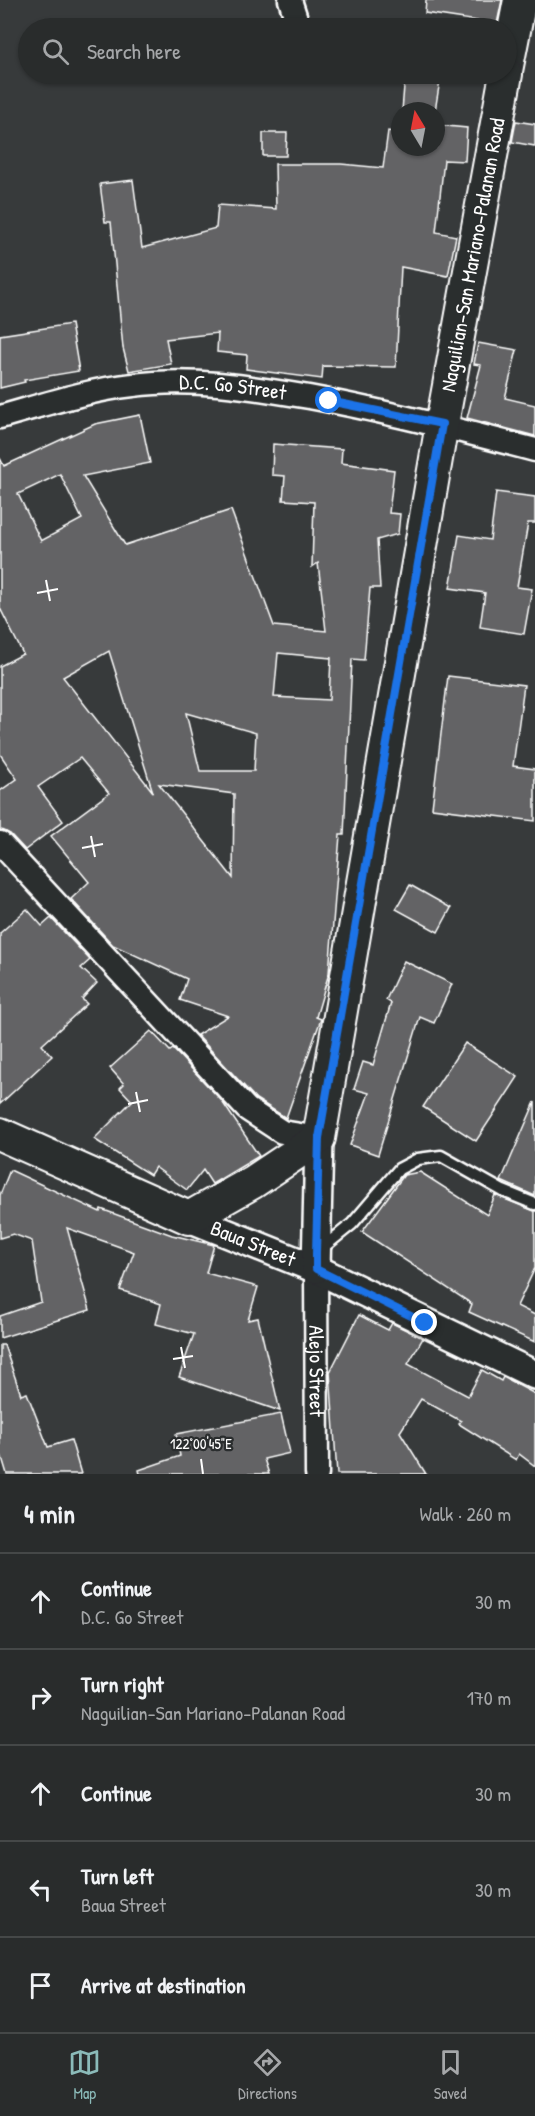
<!DOCTYPE html>
<meta charset="utf-8">
<style>
:root{--surface:#292c2c;--page:#353838;--text:#f1f3f6;--muted:#a5a7a9;--line:#454848;--accent:#8bbbb9}
body{margin:0;font-family:"Patrick Hand",sans-serif;background:var(--page);color:var(--text)}
.compass{position:absolute;left:391px;top:102px;width:54px;height:54px;border-radius:50%;background:var(--surface);box-shadow:0 2px 4px #0004;rotate:350deg}
.stop{position:absolute;width:18px;height:18px;margin:-14px;border:4px solid #1a73e8;border-radius:50%;background:#fff}
.stop.end{background:#1a73e8;border-color:#fff;box-shadow:0 2px 6px #0008}
.list{margin:0;padding:0;list-style:none}
h2{display:flex;justify-content:space-between;align-items:center;height:78px;margin:0;padding:0 24px;font-size:26px}
h2 small{font-size:20px;font-weight:400;color:var(--muted)}
.list li{display:grid;grid-template-columns:39px 1fr auto;gap:18px;align-items:center;box-sizing:border-box;height:96px;padding:0 24px;border-top:2px solid var(--line)}
.list b{display:block;font-size:22px;white-space:nowrap}
.list p{margin:0;font-size:20px;white-space:nowrap;color:var(--muted)}
.list em{font-size:20px;font-style:normal;color:var(--muted)}
.icon{flex:none;width:33px;height:33px;fill:none;stroke:currentColor;stroke-width:2;stroke-linecap:round;stroke-linejoin:round}
.map{position:relative;flex:none;width:535px;height:1474px;overflow:hidden}
.search{position:absolute;background:var(--surface);box-shadow:0 2px 4px #0004;left:18px;right:18px;top:18px;height:66px;display:flex;align-items:center;gap:15px;box-sizing:border-box;padding:0 21px;border-radius:33px;color:var(--muted);font-size:22px}
.sheet{height:558px;background:var(--surface)}
nav{display:flex;justify-content:space-around;align-items:center;box-sizing:border-box;height:84px;border-top:2px solid var(--line);background:var(--surface);font-size:16px;color:var(--muted)}
nav a{display:grid;justify-items:center;gap:3px}
nav .on{color:var(--accent)}
.map>svg:first-child{display:block}
.building{fill:#636465;stroke:#fff;stroke-width:1.5;fill-rule:evenodd}
.lines{fill:none;stroke-linecap:round;stroke-linejoin:round}
.service-casing{stroke:#fff;stroke-width:15}
.minor-casing{stroke:#fff;stroke-width:27}
.tertiary-casing{stroke:#fff;stroke-width:32}
.secondary-casing{stroke:#fff;stroke-width:36}
.service{stroke:#2a2d2e;stroke-width:10}
.minor{stroke:#2a2d2e;stroke-width:22}
.tertiary{stroke:#2a2d2e;stroke-width:27}
.secondary{stroke:#2a2d2e;stroke-width:32}
.route{stroke:#1a73e8;stroke-width:8}
.ticks{fill:none;stroke:#fff;stroke-width:2}
.labels{text-anchor:middle;stroke-width:4.5;stroke-linejoin:round;paint-order:stroke}
.street-label{font-size:21px;fill:#fff;stroke:#2a2d2e}
.ticks-label{font-size:15px;text-anchor:middle;fill:#fff;stroke:#2a2d2e;stroke-width:4.5;stroke-linejoin:round;paint-order:stroke}
</style>
<div class="map">
<svg width="535" height="1474" viewBox="0 0 535 1474">
<rect width="100%" height="100%" fill="#373a3b"/>
<filter id="ink" filterUnits="userSpaceOnUse"><feTurbulence type="fractalNoise" baseFrequency=".0167" numOctaves="2"/><feDisplacementMap in="SourceGraphic" scale="12" xChannelSelector="R" yChannelSelector="G"/><feConvolveMatrix kernelMatrix="1 2 1 2 8 2 1 2 1" color-interpolation-filters="sRGB"/></filter>
<g filter="url(#ink)">
<g class="building">
<path d="M426,0h76l-5,24 -72,-11z"/>
<path d="M405,74h36l-6,37h-33z"/>
<path d="M516,121l19,3v22l-23,-4z"/>
<path d="M436,125l31,3 -2,33 -21,-1 -8,72 20,4 -8,40 -47,-9 -5,100 -73,-1 -1,13 -76,-10 1,-14 -30,-3 1,-19 -52,6 5,25 -42,7 -6,-23 -12,-126h-6l-5,-38 33,-4 9,68 74,-20 2,-23 58,4 -1,-45h66l42,4 5,-37 12,2v-5v19h36z"/>
<path d="M263,133h24l-1,23h-23z"/>
<path d="M71,324l8,47 -55,9 1,2 -25,6v-53z"/>
<path d="M478,343l39,7 -12,48 30,7v31l-68,-18 14,-53 -7,-1z"/>
<path d="M140,415l10,48 -67,13 42,69 106,-35 43,116 52,5 -8,-68 -6,4 2,-65 -31,-2 2,-24 -13,-1 1,-31 69,5 -1,14 53,7 -5,43 11,1 -2,20 -21,6 3,48h-10l-6,72 -12,-1 -8,176h-4l-11,138 -13,44 5,2 -35,99 -30,-19 -59,-64 31,-19 -48,-16 7,-21 -74,-34 -42,-46 18,-17 -38,-46 58,-43 -29,-35 -42,29 25,34 -38,29 -15,-16 -10,-4v-39l17,-12 -17,-25v-88l23,-12 -23,-46v-150l4,8 91,-42zM60,474l22,45 -41,22 -23,-47zM109,651l41,132 3,9 -90,-115zM278,653l53,5 -2,42 -55,-3zM186,713l70,20 -2,38h-54zM159,784l75,10 -1,84z"/>
<path d="M496,492l39,5v26h-7l-11,64 15,2 -8,45 -44,-7 5,-34 -35,-5 9,-53 31,5z"/>
<path d="M448,676l76,9 -11,81 22,3v52l-103,-13z"/>
<path d="M410,885l41,23 -13,24 -42,-23z"/>
<path d="M27,909l15,17 9,-8 39,42 -9,8 16,15 -15,16 5,5 -45,41 10,11 -52,48v-171z"/>
<path d="M404,961l48,23 -18,39 -14,-6 -42,138 -28,-10 19,-52 -15,-4 9,-27 10,3 18,-62 -5,-3z"/>
<path d="M151,1031l19,20 3,-2 48,51 38,56 -47,28 -9,-14 -16,20 -32,-23 -5,8 -56,-36 38,-38 -12,-13 4,-4 -14,-16z"/>
<path d="M465,1043l53,34 -42,64 -53,-34z"/>
<path d="M535,1102v94l-34,-15z"/>
<path d="M10,1170l90,42 1,-3 71,26 42,10 -8,28 52,14 -10,33 10,-2 22,93 -101,-34 15,-43 -38,-10 5,-20 -41,-14 14,-38 -67,-24 23,82 -90,28v-22l41,-14 -9,-61 -19,-7 -13,4v-43z"/>
<path d="M420,1172l67,43 8,-20 40,16v57l-18,38 18,9v27l-66,-30 3,-8 -110,-72 42,-57z"/>
<path d="M359,1315l29,15 4,-7 31,15 -15,26 60,32 14,-26 19,11 2,-4 32,17v72l-16,-12 -3,6 -57,-36 2,-3 -40,-22 -21,33 26,42h-89l-7,-102z"/>
<path d="M0,1345h4l17,50 6,-2 21,54 23,-7 10,34h-74l-7,-23z"/>
<path d="M281,1414l9,39 -26,6 5,15h-129l-1,-4 41,-14 -4,-22z"/>
</g>
<g class="lines">
<g class="service-casing">
<path id="service" d="M321,1249l31,-25 47,-55 19,-10 23,-3 62,35 32,13"/>
</g>
<g class="minor-casing">
<g id="minor">
<path d="M290,0l9,28"/>
<path id="s1" d="M0,417c43,-12 88,-27 133,-32 58,-8 118,2 176,12 76,14 151,33 226,53"/>
<path d="M0,843l247,266 35,23 37,6"/>
<path id="s2" d="M316,1269l1,205"/>
</g>
</g>
<g class="tertiary-casing">
<g id="tertiary">
<path id="s3" d="M189,1218l127,51 219,106"/>
<path d="M316,1269l3,-131"/>
</g>
</g>
<g class="secondary-casing">
<g id="secondary">
<path d="M506,71l14,-71"/>
<path id="s4" d="M0,1134l189,84 64,-36 66,-44 123,-714 64,-350"/>
</g>
</g>
<use href="#service" class="service"/>
<use href="#minor" class="minor"/>
<use href="#tertiary" class="tertiary"/>
<use href="#secondary" class="secondary"/>
</g>
</g>
<g class="lines" filter="url(#ink)">
<path class="route" d="M329,401l113,23 -123,714 -3,115v16l109,54"/>
</g>
<path class="ticks" d="M46,580l4,21M37,593l21,-4M91,836l4,21M82,848l21,-4M136,1092l4,20M128,1104l20,-4M181,1347l4,21M173,1359l20,-3M201,1459l2,15"/>
<g class="labels">
<g class="street-label">
<text dy="7" stroke="none"><textPath href="#s4" startOffset="1256">Naguilian-San Mariano-Palanan Road</textPath></text>
<text dy="7" stroke="none"><textPath href="#s1" startOffset="237">D.C. Go Street</textPath></text>
<text dy="7" stroke="none"><textPath href="#s3" startOffset="69">Baua Street</textPath></text>
<text dy="7" stroke="none"><textPath href="#s2" startOffset="102">Alejo Street</textPath></text>
</g>
</g>
<g class="ticks-label">
<text x="201" y="1449">122°00'45"E</text>
</g>
</svg>
<svg class="compass" viewBox="-18 -18 36 36"><path d="M0-13l5 13h-10z" fill="#e53935"/><path d="M0 13l5-13h-10z" fill="#a5a7a9"/></svg>
<div class="stop" style="left:329px;top:401px"></div>
<div class="stop end" style="left:425px;top:1323px"></div>
<div class="search"><svg class="icon" aria-label="search" viewBox="0 0 24 24"><circle cx="10" cy="10" r="6"/><path d="M15 15l6 6"/></svg>Search here</div>
</div>
<section class="sheet">
<h2>4 min<small>Walk · 260 m</small></h2>
<ul class="list">
<li><svg class="icon" aria-label="ahead" viewBox="0 0 24 24"><path d="M12 20V5M6 11l6-6 6 6"/></svg><div><b>Continue</b><p>D.C. Go Street</p></div><em>30 m</em></li>
<li><svg class="icon" aria-label="right" viewBox="0 0 24 24"><path d="M7 20v-9h11M14 6l5 5-5 5"/></svg><div><b>Turn right</b><p>Naguilian-San Mariano-Palanan Road</p></div><em>170 m</em></li>
<li><svg class="icon" aria-label="ahead" viewBox="0 0 24 24"><path d="M12 20V5M6 11l6-6 6 6"/></svg><div><b>Continue</b></div><em>30 m</em></li>
<li><svg class="icon" aria-label="left" viewBox="0 0 24 24"><path d="M17 20v-9H6M10 6l-5 5 5 5"/></svg><div><b>Turn left</b><p>Baua Street</p></div><em>30 m</em></li>
<li><svg class="icon" aria-label="arrive" viewBox="0 0 24 24"><path d="M6 21V4h12l-3 4 3 4H6"/></svg><div><b>Arrive at destination</b></div></li>
</ul>
</section>
<nav>
<a class="on"><svg class="icon" aria-label="map" viewBox="0 0 24 24"><path d="M3 6l6-2 6 2 6-2v14l-6 2-6-2-6 2zM9 4v14M15 6v14"/></svg>Map</a>
<a><svg class="icon" aria-label="directions" viewBox="0 0 24 24"><path d="M12 3l9 9-9 9-9-9zM9 14v-3h6M13 9l2 2-2 2"/></svg>Directions</a>
<a><svg class="icon" aria-label="saved" viewBox="0 0 24 24"><path d="M7 4h10v16l-5-4-5 4z"/></svg>Saved</a>
</nav>
